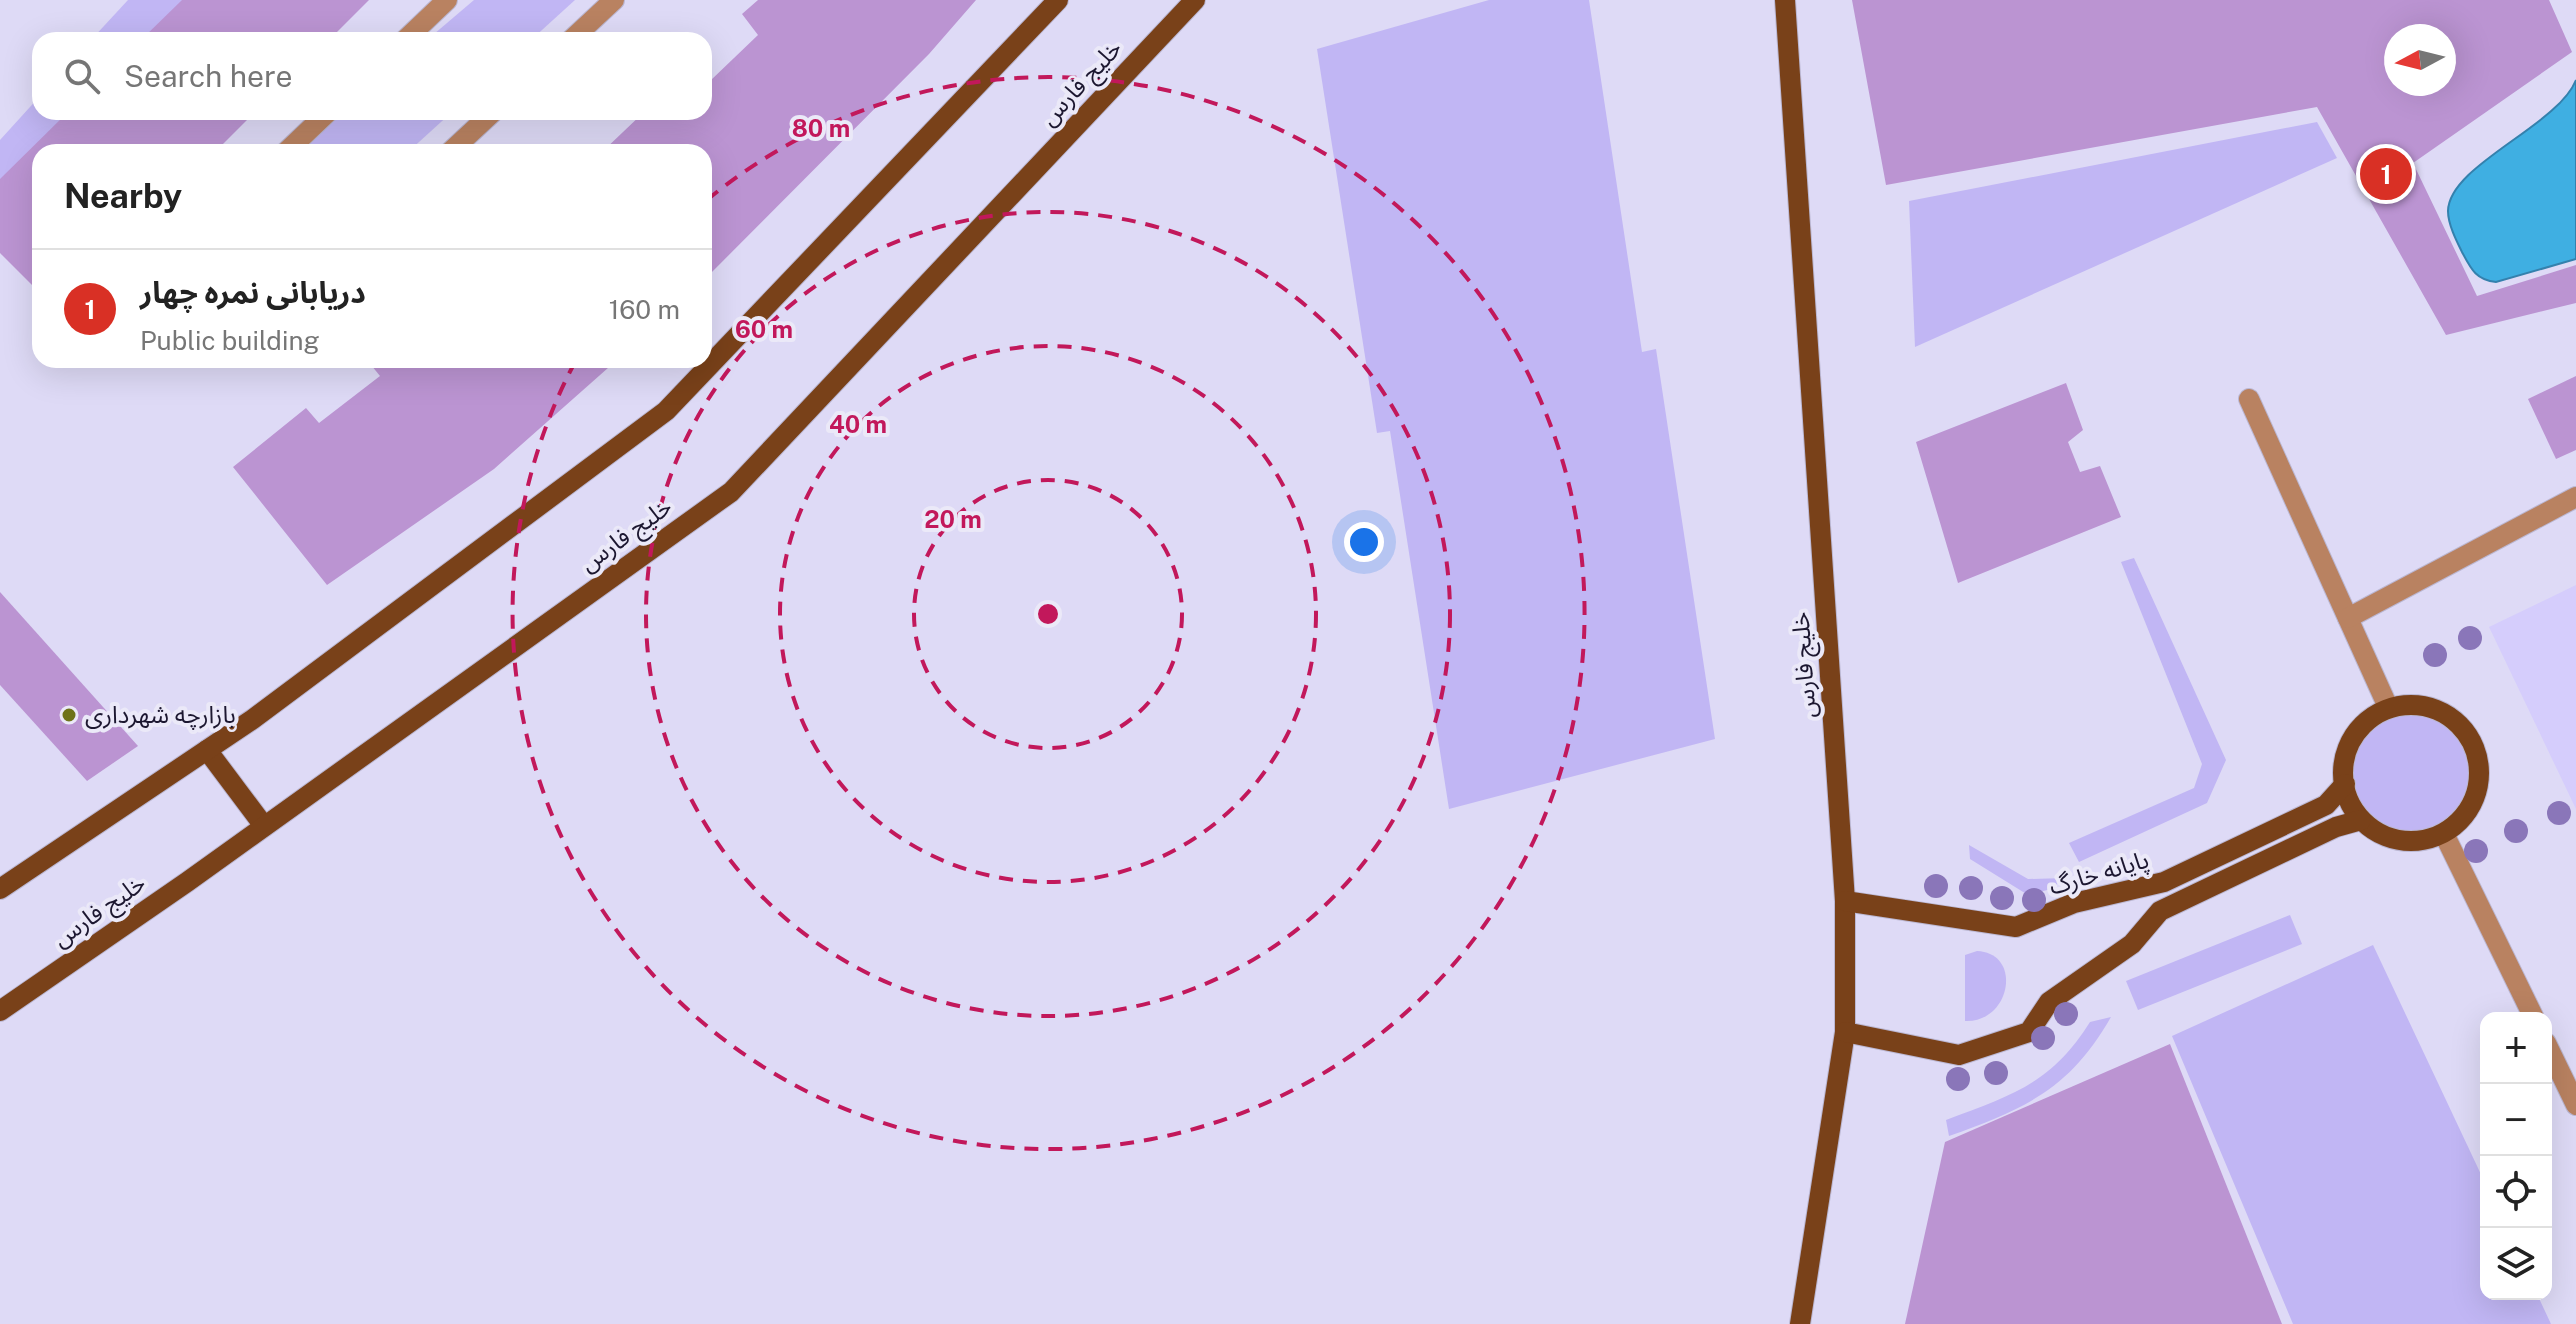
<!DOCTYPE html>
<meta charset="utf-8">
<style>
:root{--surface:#fff;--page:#f6f6f6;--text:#222;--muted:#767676;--line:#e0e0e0;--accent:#d93025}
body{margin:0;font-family:"Public Sans","Noto Sans Arabic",sans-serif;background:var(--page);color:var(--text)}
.controls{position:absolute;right:24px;bottom:24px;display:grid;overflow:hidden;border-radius:16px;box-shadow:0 8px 32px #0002}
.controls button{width:72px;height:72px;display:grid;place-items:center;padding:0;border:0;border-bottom:2px solid var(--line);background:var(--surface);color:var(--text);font:40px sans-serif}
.compass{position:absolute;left:2384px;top:24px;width:72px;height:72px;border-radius:50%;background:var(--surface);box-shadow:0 8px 32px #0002;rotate:263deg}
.you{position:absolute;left:1364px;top:542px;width:28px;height:28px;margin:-20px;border:6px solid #fff;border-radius:50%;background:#1a73e8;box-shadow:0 0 0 12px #1a73e833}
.badge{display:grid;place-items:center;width:52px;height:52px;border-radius:50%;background:var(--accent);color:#fff;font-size:26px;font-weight:700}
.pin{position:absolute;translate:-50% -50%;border:4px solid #fff;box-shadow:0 2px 8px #0006}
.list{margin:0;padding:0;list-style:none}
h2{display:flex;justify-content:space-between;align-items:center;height:104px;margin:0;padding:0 32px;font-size:34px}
h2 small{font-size:26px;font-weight:400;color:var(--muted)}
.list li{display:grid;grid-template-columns:52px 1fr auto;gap:24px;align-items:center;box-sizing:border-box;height:120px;padding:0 32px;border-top:2px solid var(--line)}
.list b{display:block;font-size:30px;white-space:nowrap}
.list p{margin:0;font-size:26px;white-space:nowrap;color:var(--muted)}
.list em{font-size:26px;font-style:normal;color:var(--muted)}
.icon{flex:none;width:44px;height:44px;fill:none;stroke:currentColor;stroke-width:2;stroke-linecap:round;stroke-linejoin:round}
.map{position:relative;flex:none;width:2576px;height:1324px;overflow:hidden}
.search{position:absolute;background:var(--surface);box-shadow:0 8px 32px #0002;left:32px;top:32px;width:680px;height:88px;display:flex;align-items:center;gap:20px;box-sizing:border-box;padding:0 28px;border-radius:24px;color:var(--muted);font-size:30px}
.panel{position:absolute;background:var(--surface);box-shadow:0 8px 32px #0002;left:32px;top:144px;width:680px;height:224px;border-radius:24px}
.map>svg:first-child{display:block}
.built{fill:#d5cdfc}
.green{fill:#c1b6f4}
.water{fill:#3fafe2;stroke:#3481ad;stroke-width:2}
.building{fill:#bb94d2;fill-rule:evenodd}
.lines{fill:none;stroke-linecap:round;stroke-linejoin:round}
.minor-casing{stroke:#bbb7d2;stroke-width:22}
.major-casing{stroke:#bbb7d2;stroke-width:22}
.minor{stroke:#b98261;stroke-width:20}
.major{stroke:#794119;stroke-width:20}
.tree{fill:#8a76b9}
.ring{fill:none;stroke:#c2185b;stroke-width:4;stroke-dasharray:14 10}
.poi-dot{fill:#6e7319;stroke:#ebe9f8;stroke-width:3}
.labels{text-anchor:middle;stroke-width:8;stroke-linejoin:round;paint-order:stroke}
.street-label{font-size:24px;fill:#1c1730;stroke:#ebe9f8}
.poi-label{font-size:24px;fill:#1c1730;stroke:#ebe9f8;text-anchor:start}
.centre{fill:#c2185b;stroke:#ebe9f8;stroke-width:4}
.ring-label{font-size:24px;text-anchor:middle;font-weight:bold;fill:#c2185b;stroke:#ebe9f8;stroke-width:8;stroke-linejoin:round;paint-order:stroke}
</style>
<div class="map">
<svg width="2576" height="1324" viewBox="0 0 2576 1324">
<rect width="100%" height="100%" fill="#dedaf6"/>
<path class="built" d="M2576,585v224l-87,-182z"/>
<g class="green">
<path d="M128,0h66l-37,40h-66z"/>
<path d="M474,0h101l-44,40h-104z"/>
<path d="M1489,0h100l53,352 14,-3 59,390 -266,70 -59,-378 -13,2 -60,-384z"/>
<path d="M40,96v16h50l-50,40 -40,57v-69z"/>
<path d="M343,112h109l-44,40h-112z"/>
<path d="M2317,122l20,36 -422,189 -6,-146z"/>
<path d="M2134,558l92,202 -19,43 -128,59 -10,-19 125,-55 8,-24 -81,-202z"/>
<path d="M2410,703c55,9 91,57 57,110 -10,15 -16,18 -33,24 -87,31 -139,-113 -24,-134z"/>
<path d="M1969,845l59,34 37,-1 -14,11 -23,6 -58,-36z"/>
<path d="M2290,915l12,29 -164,66 -12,-29z"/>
<path d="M2373,945l113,240v109h51l14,30h-258l-121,-288z"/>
<path d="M1977,951c46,2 34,72 -12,70v-66z"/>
<path d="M2111,1017c-41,72 -86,92 -162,119l-3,-16c66,-25 105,-36 144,-98z"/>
</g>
<path class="water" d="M2576,80v179l-80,23c-20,-2 -25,-13 -34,-30 -6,-12 -14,-28 -14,-41 1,-46 110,-85 128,-131z"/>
<g class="building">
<path d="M182,0h187l-40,40h-188z"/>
<path d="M758,0h218l-47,54 -225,226v-128h-102l42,-40h60v-36l6,5 48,-46 -16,-21z"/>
<path d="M1852,0h697l23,52 -159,111 64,133 99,-31v38l-130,32 -129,-228 -431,78zM2396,36h48v48h-48z"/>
<path d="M68,112h187l-40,40h-175v141l-40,-40v-74z"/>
<path d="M367,360h250l-123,109 -167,116 -94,-118 73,-59 13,15 61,-47z"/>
<path d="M2576,376v74l-20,9 -28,-60z"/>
<path d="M2066,383l17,47 -15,12 12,30 20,-6 21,51 -163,66 -42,-141z"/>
<path d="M0,592l138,154 -51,35 -87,-96z"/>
<path d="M2170,1044l112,280h-377l40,-182z"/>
</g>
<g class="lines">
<g class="minor-casing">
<g id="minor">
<path d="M405,40l42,-40"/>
<path d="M571,40l43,-40"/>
<path d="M286,152l42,-40"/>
<path d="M450,152l43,-40"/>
<path d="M2249,399l139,308"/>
<path d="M2348,618l228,-121"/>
<path d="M2444,834l90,184"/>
<path d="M2546,1043l30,62"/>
</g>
</g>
<g class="major-casing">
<g id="major">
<path d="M1785,0l60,901v131l-45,292"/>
<circle cx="2411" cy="773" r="68"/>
<path d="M207,750l57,76"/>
<path d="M0,889l253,-170 413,-308 392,-411"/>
<path d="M1845,901l171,26 58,-24 90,-21 162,-77 19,-21"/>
<path d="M0,1011l187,-129 544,-390 464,-492"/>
<path d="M1845,1032l114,23 70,-23 20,-30 83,-58 28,-33 176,-84 25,-7"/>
</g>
</g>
<use href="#minor" class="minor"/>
<use href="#major" class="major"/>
</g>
<g class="tree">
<circle cx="2470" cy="638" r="12"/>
<circle cx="2435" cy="655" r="12"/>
<circle cx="2559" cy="813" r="12"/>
<circle cx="2516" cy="831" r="12"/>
<circle cx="2476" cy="851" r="12"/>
<circle cx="1936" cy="886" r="12"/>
<circle cx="1971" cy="888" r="12"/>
<circle cx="2002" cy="898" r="12"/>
<circle cx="2034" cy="900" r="12"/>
<circle cx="2066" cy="1014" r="12"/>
<circle cx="2043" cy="1038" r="12"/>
<circle cx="1996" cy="1073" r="12"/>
<circle cx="1958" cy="1079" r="12"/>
</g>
<g class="ring">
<circle cx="1048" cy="614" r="134"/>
<circle cx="1048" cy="614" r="268"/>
<circle cx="1048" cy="614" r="402"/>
<path d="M707 200A536 536 0 1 1 575 362"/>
</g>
<circle class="poi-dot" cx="69" cy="715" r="8"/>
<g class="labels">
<g class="street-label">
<text transform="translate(1081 83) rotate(-47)" y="8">خلیج فارس</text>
<text transform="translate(626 535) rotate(-36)" y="8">خلیج فارس</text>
<text transform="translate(1804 665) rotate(-94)" y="8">خلیج فارس</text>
<text transform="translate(2099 873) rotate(-16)" y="8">پایانه خارگ</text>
<text transform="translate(99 911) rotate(-35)" y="8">خلیج فارس</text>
</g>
<g class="poi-label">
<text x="85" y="723">بازارچه شهرداری</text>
</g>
</g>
<circle cx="1048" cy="614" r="12" class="centre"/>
<g class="ring-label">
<text x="821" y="137">80 m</text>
<text x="764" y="338">60 m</text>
<text x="858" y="433">40 m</text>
<text x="953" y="528">20 m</text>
</g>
</svg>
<div class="controls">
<button>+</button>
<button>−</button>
<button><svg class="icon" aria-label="locate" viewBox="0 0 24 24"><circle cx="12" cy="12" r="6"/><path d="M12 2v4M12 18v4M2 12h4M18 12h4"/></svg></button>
<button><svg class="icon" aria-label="layers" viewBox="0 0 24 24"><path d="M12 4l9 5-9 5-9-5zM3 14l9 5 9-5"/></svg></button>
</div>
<svg class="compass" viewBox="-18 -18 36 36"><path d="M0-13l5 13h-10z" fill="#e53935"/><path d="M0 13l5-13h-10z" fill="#767676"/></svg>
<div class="you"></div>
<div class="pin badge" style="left:2386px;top:174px">1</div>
<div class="search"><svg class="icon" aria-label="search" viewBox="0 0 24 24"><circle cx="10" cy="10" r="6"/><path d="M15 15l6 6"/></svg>Search here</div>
<section class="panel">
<h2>Nearby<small></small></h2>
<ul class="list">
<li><span class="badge">1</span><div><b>دریابانی نمره چهار</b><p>Public building</p></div><em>160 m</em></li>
</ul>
</section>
</div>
